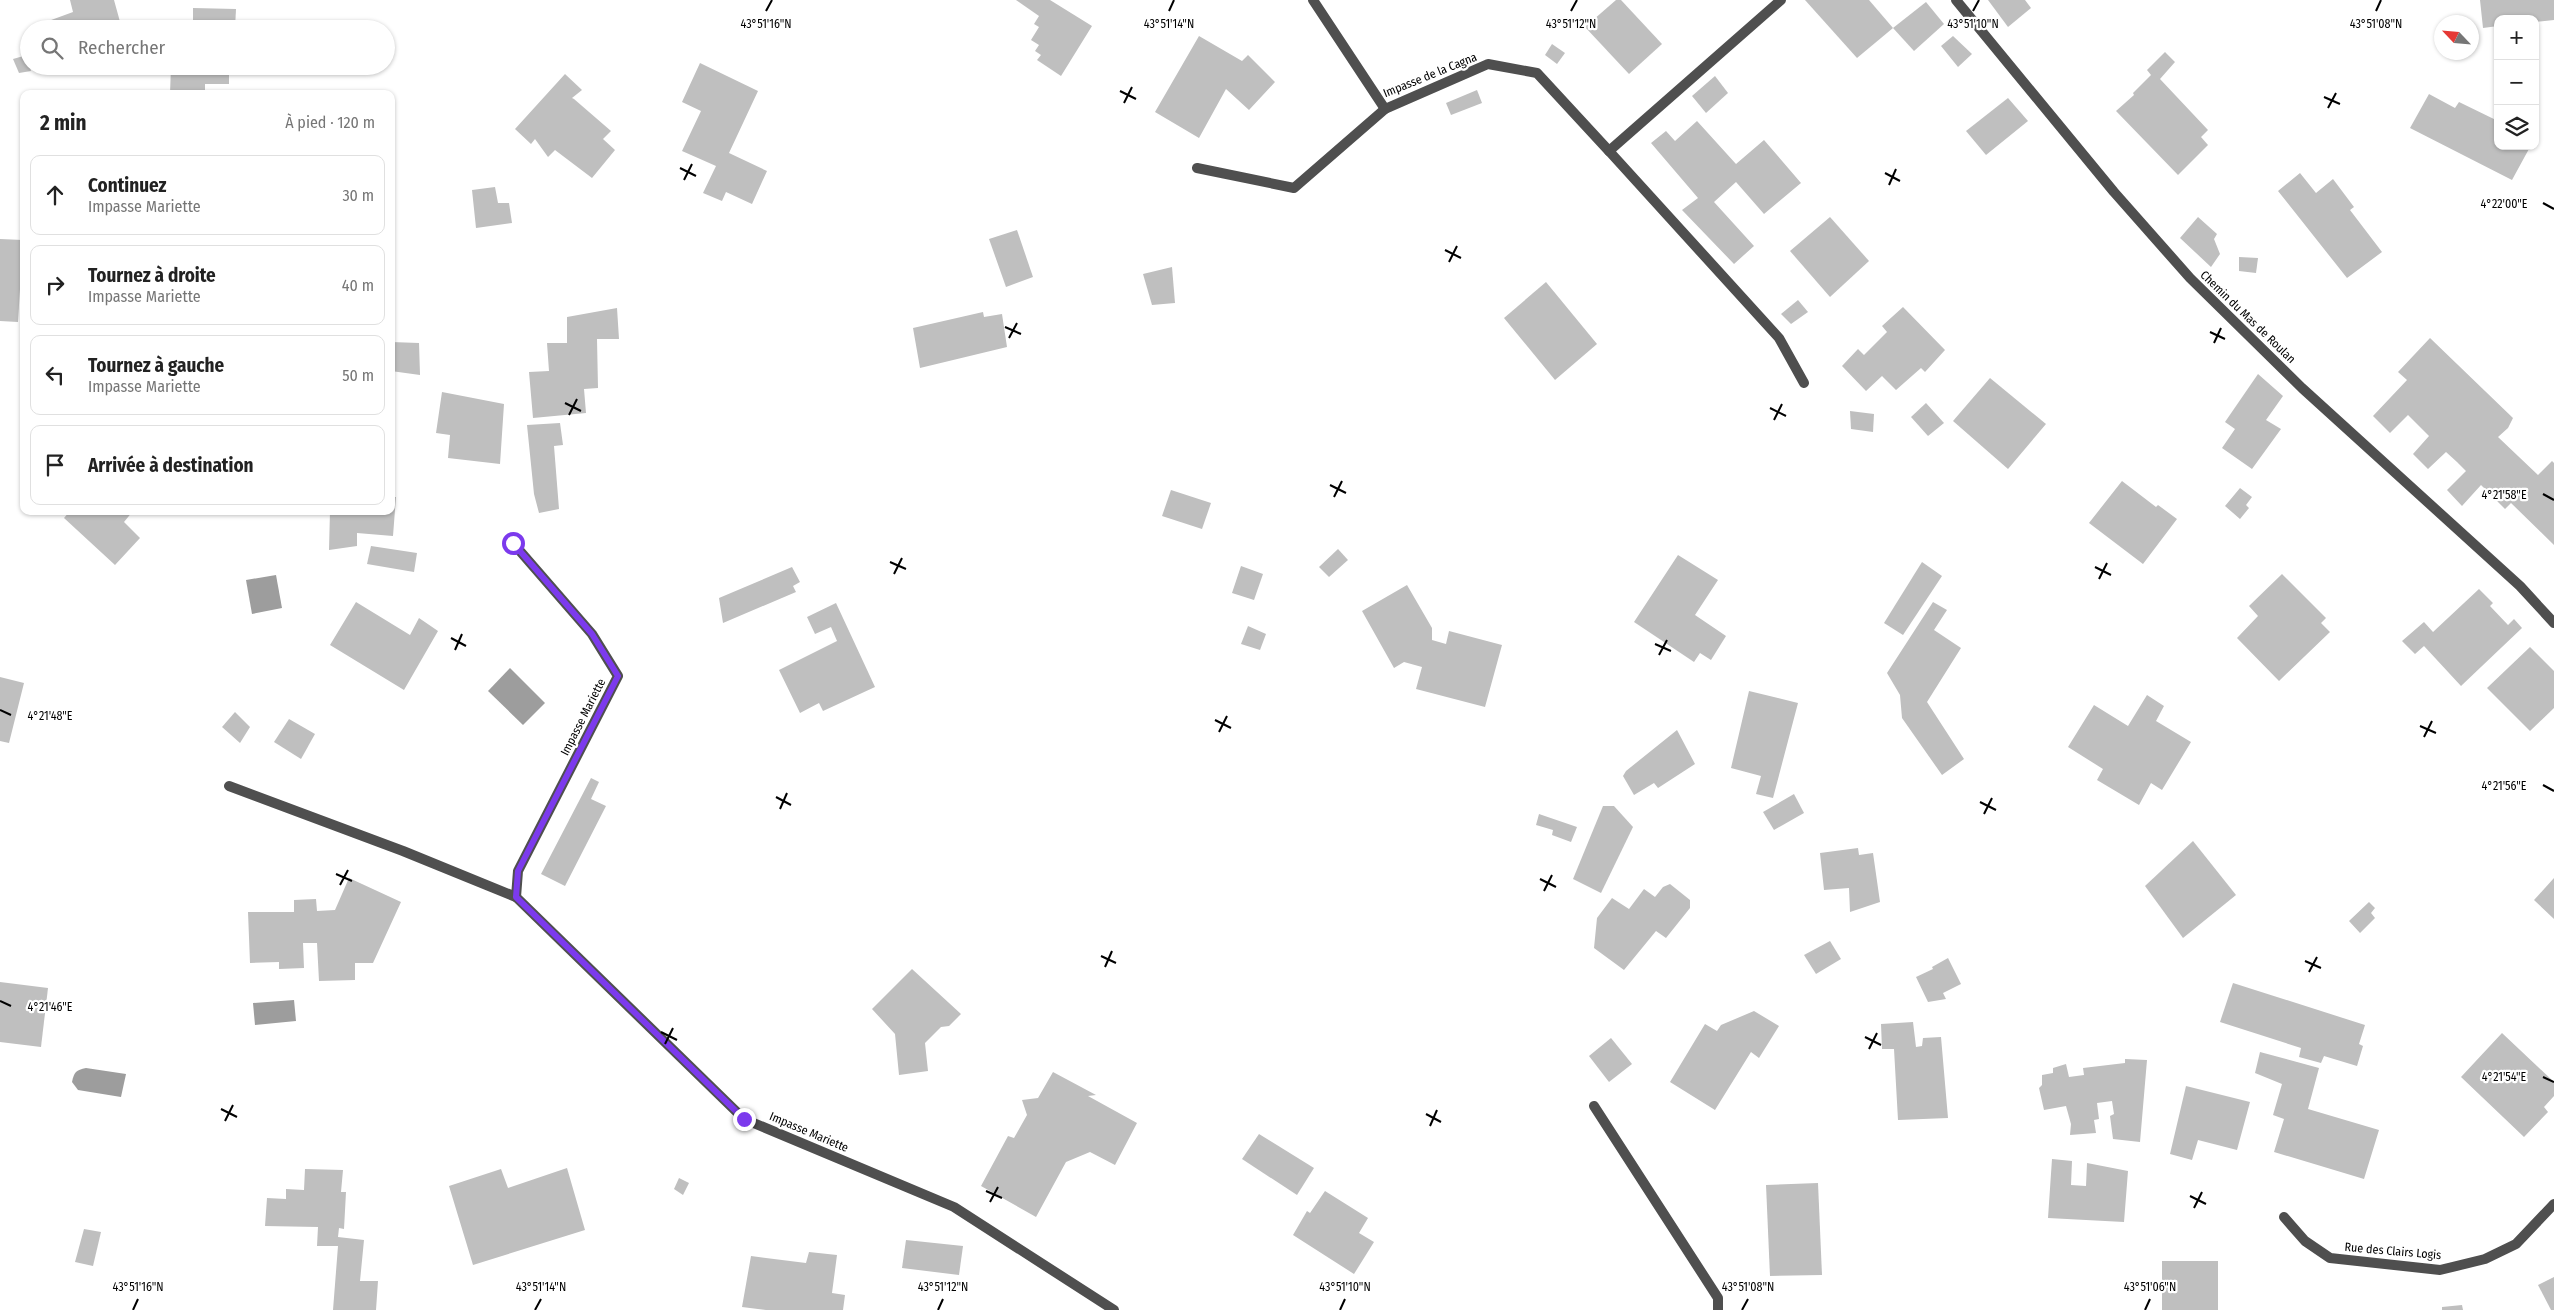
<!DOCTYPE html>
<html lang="fr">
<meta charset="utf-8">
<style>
:root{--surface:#fff;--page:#f6f6f6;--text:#222;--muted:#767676;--line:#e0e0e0}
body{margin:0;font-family:"Fira Sans Condensed",sans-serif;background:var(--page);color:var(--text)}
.controls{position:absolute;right:15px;top:15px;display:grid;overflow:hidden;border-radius:10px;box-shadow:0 1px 4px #0004}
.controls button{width:45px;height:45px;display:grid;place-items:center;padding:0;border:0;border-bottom:1px solid var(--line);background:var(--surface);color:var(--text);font:25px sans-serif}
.compass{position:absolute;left:2434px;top:15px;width:45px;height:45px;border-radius:50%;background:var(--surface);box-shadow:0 1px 4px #0004;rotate:296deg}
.stop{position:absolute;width:15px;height:15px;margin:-11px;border:4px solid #7c3aed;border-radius:50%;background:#fff}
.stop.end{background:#7c3aed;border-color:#fff;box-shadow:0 1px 5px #0008}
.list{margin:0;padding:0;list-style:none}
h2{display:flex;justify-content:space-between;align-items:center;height:65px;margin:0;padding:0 20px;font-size:21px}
h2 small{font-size:16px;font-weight:400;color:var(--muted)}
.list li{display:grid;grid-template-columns:32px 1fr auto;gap:15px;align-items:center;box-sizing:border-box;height:80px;margin:0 10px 10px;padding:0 10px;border:1px solid var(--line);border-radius:10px}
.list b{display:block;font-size:19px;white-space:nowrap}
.list p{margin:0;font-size:16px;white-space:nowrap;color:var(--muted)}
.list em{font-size:16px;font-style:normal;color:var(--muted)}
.icon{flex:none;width:28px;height:28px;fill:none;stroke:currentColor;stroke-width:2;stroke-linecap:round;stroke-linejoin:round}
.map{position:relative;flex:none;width:2554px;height:1310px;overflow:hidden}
.search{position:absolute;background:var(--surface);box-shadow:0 1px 4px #0004;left:20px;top:20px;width:375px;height:55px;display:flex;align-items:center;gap:12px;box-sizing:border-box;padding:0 18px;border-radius:28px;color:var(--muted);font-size:19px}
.panel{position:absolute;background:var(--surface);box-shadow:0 1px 4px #0004;left:20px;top:90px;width:375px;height:425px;border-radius:10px}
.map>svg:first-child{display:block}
.water{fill:#9d9d9d}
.building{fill:#bfbfbf}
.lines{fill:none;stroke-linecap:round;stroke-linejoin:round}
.street{stroke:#4f4f4f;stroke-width:10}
.route{stroke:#7c3aed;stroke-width:6}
.ticks{fill:none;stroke:#000;stroke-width:2}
.labels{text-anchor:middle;stroke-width:4.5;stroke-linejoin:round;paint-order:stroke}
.street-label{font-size:12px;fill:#000;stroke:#fff}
.ticks-label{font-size:12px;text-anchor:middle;fill:#000;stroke:#fff;stroke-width:4.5;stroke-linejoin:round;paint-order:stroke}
</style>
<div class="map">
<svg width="2554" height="1310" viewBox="0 0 2554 1310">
<rect width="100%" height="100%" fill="#fff"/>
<g class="water">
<path d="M276,575l6,33 -30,6 -6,-34z"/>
<path d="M510,668l35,35 -22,22 -35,-34z"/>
<path d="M294,1000l2,21 -41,4 -2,-22z"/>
<path d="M86,1068l40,6 -5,23 -43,-7 -6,-8c2,-10 4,-12 14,-14z"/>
</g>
<g class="building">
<path d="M70,0h44l8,29h-77l-2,-6 30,-11z"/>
<path d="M1016,0h34l42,26 -31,50 -24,-16 4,-5 -6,-4 4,-6 -8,-5 8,-13 -5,-3 5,-8z"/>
<path d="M1616,0h5l41,44 -33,30 -44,-47z"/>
<path d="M1805,0h64l24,28 -36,30z"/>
<path d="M1988,0h37l6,8 -23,19z"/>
<path d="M2480,0h74v20l-19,2v-3h-37v7l-15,2z"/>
<path d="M1926,2l18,22 -30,27 -21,-23z"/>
<path d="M193,8l43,1 -1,20h-42z"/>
<path d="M1199,36l43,25 6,-6 27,27 -26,28 -23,-21 -27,49 -44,-26z"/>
<path d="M1953,36l19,18 -14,13 -17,-21z"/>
<path d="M1552,44l13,9 -8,11 -12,-9z"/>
<path d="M2165,52l10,10 -15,17 48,51 -7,7 7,8 -30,30 -62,-64 18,-16 -1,-2 18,-18 -4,-5z"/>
<path d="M27,55l4,16 -12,2 -6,-14z"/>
<path d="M700,63l58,28 -29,62 38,18 -15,33 -26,-12 -4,9 -19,-8 13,-27 -34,-15 19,-40 -19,-9z"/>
<path d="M171,66h58v18h-24v10h-35z"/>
<path d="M565,74l17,16 -10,8 2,1 37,32 -8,8 12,11 -23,28 -37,-28 -7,7 -13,-18 -4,5 -16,-15z"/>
<path d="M1715,76l13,17 -22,20 -14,-17z"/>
<path d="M1477,90l5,13 -31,12 -5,-12z"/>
<path d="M2429,94l26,14 4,-6 39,19v25l32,1 -18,33 -102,-52z"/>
<path d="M2008,98l20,23 -42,34 -20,-24z"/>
<path d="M1697,121l39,43 28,-24 37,43 -37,31 -28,-32 -22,20 40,44 -20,18 -52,-54 16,-12 -47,-55 15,-12 9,10z"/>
<path d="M2300,173l16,20 17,-14 21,28 -4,3 32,42 -35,26 -69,-87z"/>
<path d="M495,187l3,16h11l3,20 -36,5 -4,-38z"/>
<path d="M1830,217l39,44 -39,36 -40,-46z"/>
<path d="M2198,217l19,17 -3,5 6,15 -9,13 -31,-29z"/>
<path d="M1017,230l16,47 -27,10 -17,-48z"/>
<path d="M0,239l23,1 -5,82 -18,-1z"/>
<path d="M2239,257l19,1 -2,15 -17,-2z"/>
<path d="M1172,267l3,36 -23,2 -9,-31z"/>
<path d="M1546,282l51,62 -42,36 -51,-62z"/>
<path d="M1798,300l10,12 -17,12 -10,-10z"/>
<path d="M1903,307l42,43 -20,22 -4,-4 -25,22 -14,-14 -16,15 -24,-25 16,-17 6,6 23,-23 -5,-6z"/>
<path d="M617,308l2,31h-22l1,49 -14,1 2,24 -53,5 -4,-46 20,-1 -2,-28h20v-26z"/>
<path d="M983,312l1,5 18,-3 5,33 -87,21 -7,-40z"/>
<path d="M2430,338l83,80 -5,10 -10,9 40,38 14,-14 2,2v82l-43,-42 -6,6 -24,-24 -19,21 -15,-16 19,-19 -9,-9 -11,-10 -18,17 -15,-15 16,-18 -21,-21 -18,18 -17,-17 34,-36 -9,-8z"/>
<path d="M391,342l28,1 1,32 -29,-4z"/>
<path d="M2258,374l25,22 -17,24 15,9 -29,40 -30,-21 13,-19 -10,-7z"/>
<path d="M1990,378l56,46 -38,45 -55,-48z"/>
<path d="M442,392l62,12 -4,60 -52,-6 2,-23 -14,-2z"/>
<path d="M1926,403l18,20 -16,13 -17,-19z"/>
<path d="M1850,411l24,3 -1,18 -22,-3z"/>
<path d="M560,423l3,22 -9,1 5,63 -20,4 -5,-19 -7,-69z"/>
<path d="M2122,481l34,26 2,-2 19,14 -34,45 -54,-41z"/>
<path d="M2240,488l12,9 -6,8 3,3 -9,11 -15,-13z"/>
<path d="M1171,490l40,13 -9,26 -40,-13z"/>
<path d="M391,497h5l-3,39 -36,-3v13l-28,4 1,-39h61z"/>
<path d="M70,511h63l-9,11 16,16 -25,27 -51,-47z"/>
<path d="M371,546l46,7 -3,19 -47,-8z"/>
<path d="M1338,549l10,11 -19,17 -10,-10z"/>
<path d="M1678,555l40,25 -23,35 31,21 -15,24 -11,-7 -6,9 -60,-40z"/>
<path d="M1922,562l20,14 -39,59 -19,-12z"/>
<path d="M1241,566l22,8 -9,26 -22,-7z"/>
<path d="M792,567l8,15 -7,4 3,6 -73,31 -4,-25z"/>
<path d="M2282,574l44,44 -5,5 9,9 -51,49 -42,-43 21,-22 -9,-10z"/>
<path d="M1407,585l25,43v12l14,4 3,-13 53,14 -17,62 -69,-18 6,-22 -18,-5 -10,6 -32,-57z"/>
<path d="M2479,589l14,14 -3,3 18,19 6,-6 8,9 -61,58 -37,-40 -9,8 -13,-13 22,-19 9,10z"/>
<path d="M356,602l54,33 9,-17 19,13 -34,59 -74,-45z"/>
<path d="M1933,602l14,8 -13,20 27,18 -34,54 37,57 -22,16 -40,-57 -2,-23 -13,-22z"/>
<path d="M836,603l39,84 -52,24 -4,-8 -19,10 -21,-43 58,-29 -6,-14 -16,7 -8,-17z"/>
<path d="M1248,626l18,8 -6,16 -19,-6z"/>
<path d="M2530,647l24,24v37l-24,23 -43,-43z"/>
<path d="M0,677l24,6 -15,60 -9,-2z"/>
<path d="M1749,691l49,12 -25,95 -17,-4 5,-18 -30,-8z"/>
<path d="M2147,695l17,11 -8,15 35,21 -29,48 -11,-7 -12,22 -42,-25 6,-11 -35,-22 26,-42 34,21z"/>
<path d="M235,712l15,15 -10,16 -18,-16z"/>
<path d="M289,719l26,15 -14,25 -27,-17z"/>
<path d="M1677,730l18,34 -37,24 -4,-5 -20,12 -11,-19 3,-5z"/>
<path d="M591,778l8,4 -8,17 15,7 -41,80 -24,-12z"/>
<path d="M1794,794l10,19 -30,17 -11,-18z"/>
<path d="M1603,806h11l19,21 -32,66 -28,-14z"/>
<path d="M1539,814l38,13 -6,15 -19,-7 1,-5 -17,-5z"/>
<path d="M2193,841l43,54 -53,43 -38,-52z"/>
<path d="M1858,848l1,7 14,-2 7,49 -30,10 -1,-24 -25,2 -4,-37z"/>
<path d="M349,878l52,24 -28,61h-18v17l-36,1 -2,-38h-14l1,25 -25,1v-7l-29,1 -2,-51h46v-12l22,-1 1,12 18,-1z"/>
<path d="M2554,878v41l-20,-19z"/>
<path d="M1670,884l20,16v8l-24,30 -10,-7 -32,39 -30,-22 3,-30 15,-20 17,11 15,-20 11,8 8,-10z"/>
<path d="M2369,902l6,6 -4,5 4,5 -15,15 -11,-12z"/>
<path d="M1830,941l11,18 -25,15 -12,-19z"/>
<path d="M1948,958l13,26 -18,9 3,6 -18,3 -12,-25 17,-8 -1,-2z"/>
<path d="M912,969l49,45 -12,12 -8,1 -16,16 3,28 -29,4 -4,-41 -23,-25z"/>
<path d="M0,982l48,6 -7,59 -41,-5z"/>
<path d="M2233,983l132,42 -6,19 4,2 -6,20 -33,-10 -3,7 -22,-6 2,-9 -81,-26z"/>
<path d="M1754,1011l25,15 -20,32 -8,-6 -36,58 -45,-28 35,-58 12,7 4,-6z"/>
<path d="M1913,1022l3,25 6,-1 1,-8 18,-1 7,81 -50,2 -4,-71h-12l-1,-25z"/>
<path d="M2502,1033l52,49v14l-10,11 4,5 -24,25 -63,-60z"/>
<path d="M1611,1038l21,26 -23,18 -20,-26z"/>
<path d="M2260,1052l59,16 -11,41 71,21 -15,49 -90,-27 10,-33 -11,-4 9,-31 -27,-11z"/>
<path d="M2125,1059l22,1 -7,82 -27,-3 -3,-23 4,-2 -2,-13 -15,2 2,16 -5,1 2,13 -26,2 1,-11 -5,-18 -22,4 -5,-22 3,-3v-10l11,-2v-5l13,-4 3,13 15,-2 -1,-7 42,-5z"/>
<path d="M1053,1072l43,23 -8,1 49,27 -22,42 -25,-13 -24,10 -30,55 -55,-31 27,-50 6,2 13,-23 -5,-15 16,-2z"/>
<path d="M2186,1086l64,16 -13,48 -39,-10 -6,20 -22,-6z"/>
<path d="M1259,1134l55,34 -17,27 -55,-36z"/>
<path d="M2052,1159l20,2 -1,24 15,1 1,-23 41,8 -4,51 -76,-4z"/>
<path d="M567,1168l18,62 -112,35 -24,-79 52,-17 7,19z"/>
<path d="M305,1169l38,1 -2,22h5l-2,37 -5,-1 -1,9 26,3 -4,41h18l-2,29h-43l5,-64h-21l1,-19 -53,-1 2,-28 19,1v-10l18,1z"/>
<path d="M679,1178l10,5 -6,12 -9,-6z"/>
<path d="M1818,1183l4,92 -52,1 -4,-91z"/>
<path d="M1325,1191l43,27 -9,15 15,9 -20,32 -61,-39 14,-24 3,2z"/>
<path d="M84,1229l17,3 -8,34 -18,-4z"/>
<path d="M906,1240l57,6 -4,29 -57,-7z"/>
<path d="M809,1252l28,3 -5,38 13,2 -2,15h-77l-24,-3 9,-51 55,7z"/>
<rect x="2162" y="1261" width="56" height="49"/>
<path d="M2554,1277v33h-3l-13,-25z"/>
<path d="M2462,1305l1,5h-21v-3z"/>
</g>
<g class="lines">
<g class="street">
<path d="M1313,0l72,109 103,-45 49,9 72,78"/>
<path d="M1781,0l-172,151 170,187 25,45"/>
<path d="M1956,0l158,192 76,86 112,110 218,198 34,37"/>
<path d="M1197,168l97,20 91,-79"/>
<path d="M513,543l79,91 26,42 -100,195 -2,26 228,222 210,88 160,103"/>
<path d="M229,786l174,65 113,46"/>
<path d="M1594,1106l124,192v12"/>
<path d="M2284,1217l21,24 25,17 110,12 45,-11 31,-15 38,-40"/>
</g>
</g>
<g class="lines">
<path class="route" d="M513,543l79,91 26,42 -100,195 -2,26 228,222"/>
</g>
<path class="ticks" d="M766,11l6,-11M1169,11l5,-11M1571,11l6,-11M1973,11l6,-11M2376,11l5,-11M1120,91l16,8M2324,97l16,7M1124,103l8,-16M2328,108l8,-15M680,168l16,8M1885,173l15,8M684,180l8,-16M1889,185l7,-16M2543,203l11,6M1445,250l16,8M1449,262l8,-16M1005,327l16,7M2210,332l15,7M1009,338l8,-15M2214,343l7,-15M565,403l16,8M1770,408l16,8M569,415l8,-16M1774,420l8,-16M1330,485l16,8M2543,494l11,6M1334,497l8,-16M890,562l16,7M2095,567l16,8M894,574l8,-16M2099,579l8,-16M451,638l15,8M1655,644l16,7M455,650l7,-16M1659,655l8,-15M0,710l11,5M1215,720l16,8M2420,726l16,7M1219,732l8,-16M2424,737l8,-16M2543,785l11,6M776,797l15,8M1980,802l16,8M780,809l7,-16M1984,814l8,-16M336,874l16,7M1540,879l16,8M340,885l8,-15M1544,891l8,-16M1101,956l15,7M2305,961l16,7M1105,967l7,-16M2309,972l8,-15M0,1001l11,5M661,1032l16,8M1865,1037l16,8M665,1044l8,-16M1869,1049l8,-16M2543,1077l11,5M221,1109l16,8M1426,1114l15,8M225,1121l8,-16M1430,1126l7,-16M986,1191l16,7M2190,1196l16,8M990,1202l8,-15M2194,1208l8,-16M133,1310l5,-11M535,1310l6,-11M938,1310l5,-11M1340,1310l5,-11M1742,1310l6,-11M2145,1310l5,-11"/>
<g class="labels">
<g class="street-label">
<text transform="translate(1430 75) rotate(-22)" y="4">Impasse de la Cagna</text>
<text transform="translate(2248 317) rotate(44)" y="4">Chemin du Mas de Roulan</text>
<text transform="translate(583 717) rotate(-63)" y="4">Impasse Mariette</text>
<text transform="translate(809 1132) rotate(23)" y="4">Impasse Mariette</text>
<text transform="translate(2393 1251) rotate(5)" y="4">Rue des Clairs Logis</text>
</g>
</g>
<g class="ticks-label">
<text x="766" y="28">43°51'16"N</text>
<text x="1169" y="28">43°51'14"N</text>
<text x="1571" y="28">43°51'12"N</text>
<text x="1973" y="28">43°51'10"N</text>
<text x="2376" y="28">43°51'08"N</text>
<text x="2504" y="208">4°22'00"E</text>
<text x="2504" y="499">4°21'58"E</text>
<text x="50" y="720">4°21'48"E</text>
<text x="2504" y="790">4°21'56"E</text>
<text x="50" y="1011">4°21'46"E</text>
<text x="2504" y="1081">4°21'54"E</text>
<text x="138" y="1291">43°51'16"N</text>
<text x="541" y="1291">43°51'14"N</text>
<text x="943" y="1291">43°51'12"N</text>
<text x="1345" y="1291">43°51'10"N</text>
<text x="1748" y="1291">43°51'08"N</text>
<text x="2150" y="1291">43°51'06"N</text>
</g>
</svg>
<div class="controls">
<button>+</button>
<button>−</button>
<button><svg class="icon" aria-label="layers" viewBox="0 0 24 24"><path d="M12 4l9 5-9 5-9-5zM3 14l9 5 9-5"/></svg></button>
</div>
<svg class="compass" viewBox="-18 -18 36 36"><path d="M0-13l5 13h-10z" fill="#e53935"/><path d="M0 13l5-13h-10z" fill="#767676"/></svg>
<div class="stop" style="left:513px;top:543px"></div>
<div class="stop end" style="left:744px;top:1119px"></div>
<div class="search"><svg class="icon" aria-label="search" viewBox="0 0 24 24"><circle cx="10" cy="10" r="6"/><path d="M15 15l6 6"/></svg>Rechercher</div>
<section class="panel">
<h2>2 min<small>À pied · 120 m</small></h2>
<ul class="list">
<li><svg class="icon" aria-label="ahead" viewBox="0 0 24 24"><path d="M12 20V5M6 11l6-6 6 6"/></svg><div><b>Continuez</b><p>Impasse Mariette</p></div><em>30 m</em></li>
<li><svg class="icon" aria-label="right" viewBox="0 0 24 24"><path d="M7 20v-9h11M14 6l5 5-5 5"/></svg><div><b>Tournez à droite</b><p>Impasse Mariette</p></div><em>40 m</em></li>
<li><svg class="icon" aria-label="left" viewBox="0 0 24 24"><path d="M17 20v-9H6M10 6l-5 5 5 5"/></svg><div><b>Tournez à gauche</b><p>Impasse Mariette</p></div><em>50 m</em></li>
<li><svg class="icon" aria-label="arrive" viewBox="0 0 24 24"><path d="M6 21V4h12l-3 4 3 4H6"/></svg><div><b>Arrivée à destination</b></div></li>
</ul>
</section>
</div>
